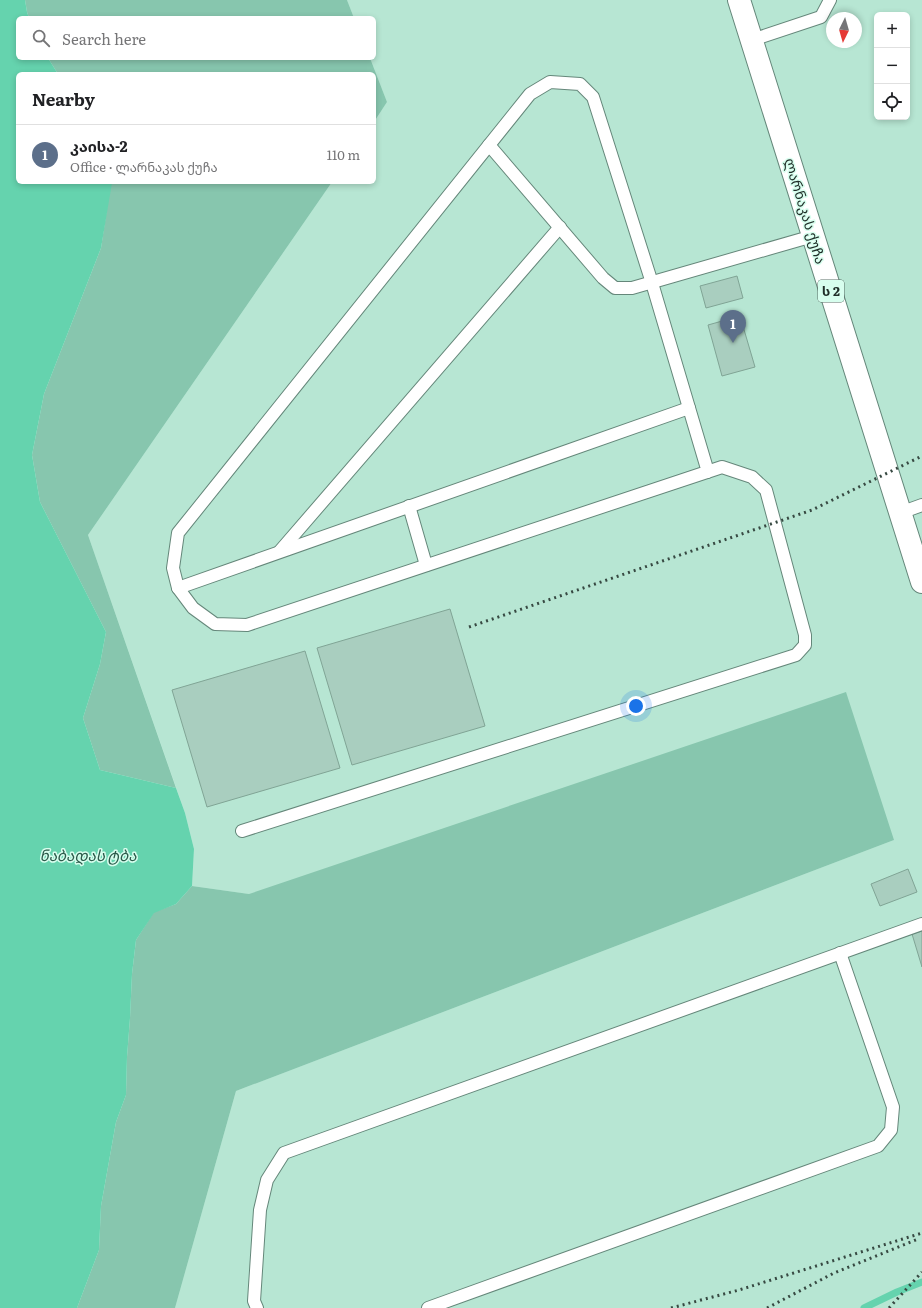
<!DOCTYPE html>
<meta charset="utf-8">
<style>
:root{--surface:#fff;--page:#f6f6f6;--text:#202124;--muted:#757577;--line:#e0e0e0;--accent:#0b8043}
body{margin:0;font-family:Literata,"Noto Sans Georgian",serif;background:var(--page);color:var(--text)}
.controls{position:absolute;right:12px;top:12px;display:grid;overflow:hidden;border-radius:6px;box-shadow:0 2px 6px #0003}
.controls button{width:36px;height:36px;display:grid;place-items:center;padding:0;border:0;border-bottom:1px solid var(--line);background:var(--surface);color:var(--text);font:20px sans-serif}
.compass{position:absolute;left:826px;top:12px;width:36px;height:36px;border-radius:50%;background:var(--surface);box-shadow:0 2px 6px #0003;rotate:185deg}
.you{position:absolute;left:636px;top:706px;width:14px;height:14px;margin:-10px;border:3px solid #fff;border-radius:50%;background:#1a73e8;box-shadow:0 0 0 6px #1a73e833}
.badge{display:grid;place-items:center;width:26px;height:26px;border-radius:50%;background:var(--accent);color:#fff;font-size:13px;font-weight:700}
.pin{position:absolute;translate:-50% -33px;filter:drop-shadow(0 1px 2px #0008)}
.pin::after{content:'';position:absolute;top:21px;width:14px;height:12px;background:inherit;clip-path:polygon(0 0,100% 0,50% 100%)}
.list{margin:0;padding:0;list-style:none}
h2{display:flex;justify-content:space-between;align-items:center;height:52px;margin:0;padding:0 16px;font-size:17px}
h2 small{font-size:13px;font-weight:400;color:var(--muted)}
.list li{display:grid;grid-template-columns:26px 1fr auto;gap:12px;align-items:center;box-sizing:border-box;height:60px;padding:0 16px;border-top:1px solid var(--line)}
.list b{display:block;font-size:15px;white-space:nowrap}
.list p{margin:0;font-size:13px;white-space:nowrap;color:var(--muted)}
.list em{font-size:13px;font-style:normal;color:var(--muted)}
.icon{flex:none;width:22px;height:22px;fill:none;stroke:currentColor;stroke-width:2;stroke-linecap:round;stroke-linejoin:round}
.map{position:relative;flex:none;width:922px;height:1308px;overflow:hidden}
.search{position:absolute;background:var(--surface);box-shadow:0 2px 6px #0003;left:16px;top:16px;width:360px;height:44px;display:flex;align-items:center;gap:10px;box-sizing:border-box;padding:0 14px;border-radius:6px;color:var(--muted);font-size:15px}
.panel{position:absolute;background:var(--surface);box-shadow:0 2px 6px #0003;left:16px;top:72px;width:360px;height:112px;border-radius:6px}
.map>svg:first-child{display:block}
.built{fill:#b7e6d3;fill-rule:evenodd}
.green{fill:#87c6ae}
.water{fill:#65d3ae}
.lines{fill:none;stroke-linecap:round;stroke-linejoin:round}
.stream{stroke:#65d3ae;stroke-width:7}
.building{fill:#a9cebf;stroke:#80a495}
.service-casing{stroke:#65877a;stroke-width:14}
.trunk-casing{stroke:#65877a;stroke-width:24}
.service{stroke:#fff;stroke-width:12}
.trunk{stroke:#fff;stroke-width:22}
.rail{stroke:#374942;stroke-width:3;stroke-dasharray:2 4;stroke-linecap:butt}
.labels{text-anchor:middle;stroke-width:3;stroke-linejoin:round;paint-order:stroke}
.shield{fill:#d7feee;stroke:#576d64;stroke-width:1}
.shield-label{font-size:13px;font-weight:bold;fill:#202f29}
.street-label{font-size:14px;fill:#202f29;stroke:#d7feee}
.water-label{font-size:15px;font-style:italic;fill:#2b5a4a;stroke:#d7feee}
</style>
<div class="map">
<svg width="922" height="1308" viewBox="0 0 922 1308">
<rect width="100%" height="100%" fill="#caf0e1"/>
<path class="built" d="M347,0h575v1308h-747l61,-217 658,-251 -645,54 -57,-8 2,-37 -9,-36 -97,-278 244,-353h42v-60l13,-20 -17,-44h4v-40h-20zM877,15h30v102h-30zM832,18h24v24h-24z"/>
<g class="green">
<path d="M25,0h322l7,18h-325l-2,-6z"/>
<path d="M48,58h322l17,44 -13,20v-48h-316z"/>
<path d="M111,182h221l-244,353 88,253 -76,-18 -17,-52 17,-54 6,-32 -66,-130 -8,-47 12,-61 57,-146z"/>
<path d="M846,692l48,148 -658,251 -61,217h-98l22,-58 2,-44 15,-84 10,-27 1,-38 3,-39 2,-44 4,-34 18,-28 22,-8 16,-18 57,8z"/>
</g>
<path class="water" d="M0,0h25l2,12 2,6h-11v40h30l10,16h-40v108l94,1 -11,65 -57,146 -12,61 8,47 66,130 -6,32 -17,54 17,52 76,18 9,25 9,36 -2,37 -16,18 -22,9 -18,27 -4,34 -2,44 -3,39 -1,38 -10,27 -15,84 -2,44 -22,58h-77z"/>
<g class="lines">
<path class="stream" d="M864,1308l33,-16 25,-10"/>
</g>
<g class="building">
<path d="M737,276l6,22 -37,10 -6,-22z"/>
<path d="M740,316l15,51 -33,9 -14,-51z"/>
<path d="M450,609l35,117 -133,39 -35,-117z"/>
<path d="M305,651l35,117 -133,39 -35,-117z"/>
<path d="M908,869l9,23 -37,14 -9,-22z"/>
<path d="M922,931v36l-10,-33z"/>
</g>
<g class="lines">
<g class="service-casing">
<g id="service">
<path d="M752,40l69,-23 9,-17"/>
<path d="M489,145l114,133 12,10h17l181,-52"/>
<path d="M409,506l17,59"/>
<path d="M900,513l22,-8"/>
<path d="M280,551l280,-324"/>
<path d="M178,588l511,-180"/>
<path d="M242,831l554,-176 9,-10v-10l-39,-145 -14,-13 -30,-10 -475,158 -32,-1 -22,-16 -15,-20 -5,-20 5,-35 352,-439 20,-12 30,2 13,13 59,186 56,189"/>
<path d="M257,1308l-3,-7 6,-91 7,-30 17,-27 638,-229"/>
<path d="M428,1308l450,-162 13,-16 2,-23 -53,-154"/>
</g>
</g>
<g class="trunk-casing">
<path id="trunk" d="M739,0l183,582"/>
</g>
<use href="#service" class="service"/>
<use href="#trunk" class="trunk"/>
<g class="rail">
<path d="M469,627l343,-117 110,-54"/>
<path d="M671,1308l68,-18 183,-57"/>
<path d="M767,1308l67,-35 84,-34"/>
<path d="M889,1308l33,-36"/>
</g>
</g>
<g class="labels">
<rect class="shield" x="818" y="280" width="26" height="22" rx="3"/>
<g class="shield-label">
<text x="831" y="296">ს 2</text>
</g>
<g class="street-label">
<text transform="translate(805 211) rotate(73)" y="5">ლარნაკას ქუჩა</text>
</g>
<g class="water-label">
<text x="88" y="861">ნაბადას ტბა</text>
</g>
</g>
</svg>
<div class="controls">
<button>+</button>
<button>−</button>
<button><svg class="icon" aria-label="locate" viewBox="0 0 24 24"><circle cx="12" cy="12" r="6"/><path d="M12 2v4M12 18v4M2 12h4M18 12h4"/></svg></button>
</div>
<svg class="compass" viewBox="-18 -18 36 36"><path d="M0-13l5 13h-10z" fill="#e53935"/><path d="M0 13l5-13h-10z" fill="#757577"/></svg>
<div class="you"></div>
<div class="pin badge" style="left:733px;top:343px;background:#5c6f8a">1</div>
<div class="search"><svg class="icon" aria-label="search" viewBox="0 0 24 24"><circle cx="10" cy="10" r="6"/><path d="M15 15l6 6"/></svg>Search here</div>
<section class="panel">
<h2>Nearby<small></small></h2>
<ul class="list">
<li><span class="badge" style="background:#5c6f8a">1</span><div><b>კაისა-2</b><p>Office · ლარნაკას ქუჩა</p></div><em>110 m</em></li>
</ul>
</section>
</div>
